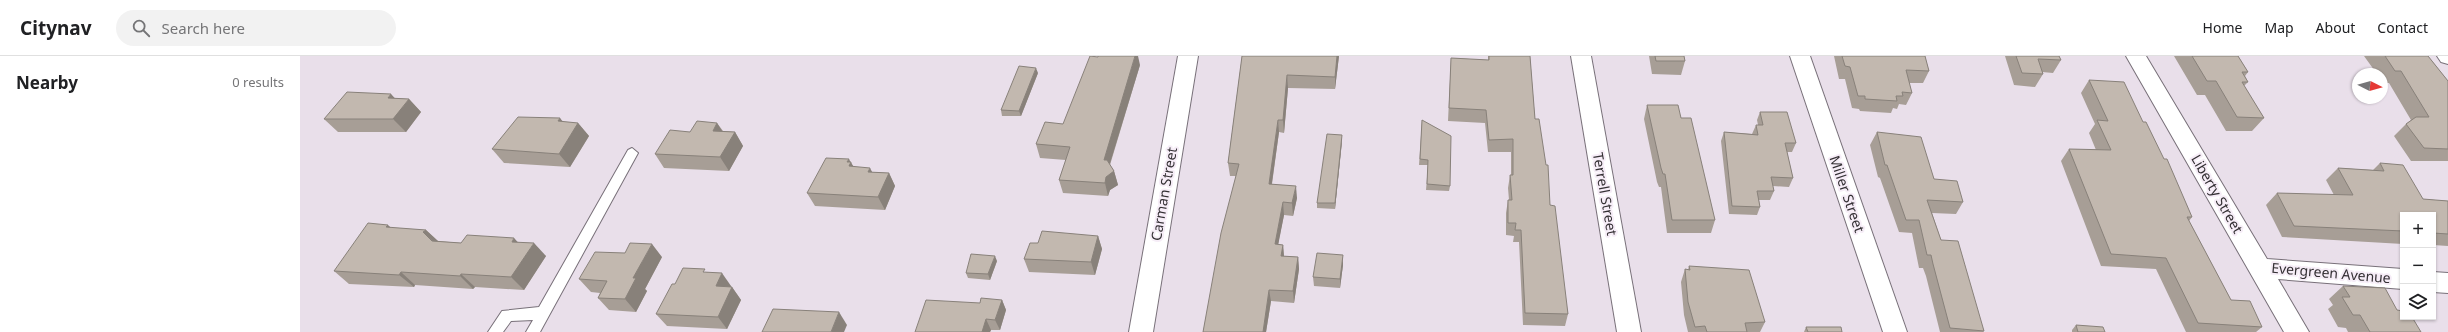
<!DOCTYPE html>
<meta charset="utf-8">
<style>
:root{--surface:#fff;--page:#f2f2f2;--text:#202124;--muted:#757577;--line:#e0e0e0}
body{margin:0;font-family:"Noto Sans",sans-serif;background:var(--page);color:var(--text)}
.controls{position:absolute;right:12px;bottom:12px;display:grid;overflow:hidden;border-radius:0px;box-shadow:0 1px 3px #0004}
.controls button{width:36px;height:36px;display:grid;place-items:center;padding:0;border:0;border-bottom:1px solid var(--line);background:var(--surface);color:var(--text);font:20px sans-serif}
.compass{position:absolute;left:2052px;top:12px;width:36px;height:36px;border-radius:50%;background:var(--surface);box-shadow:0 1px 3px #0004;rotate:96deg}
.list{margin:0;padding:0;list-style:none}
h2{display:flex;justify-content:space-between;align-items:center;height:52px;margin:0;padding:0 16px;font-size:17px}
h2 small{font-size:13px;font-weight:400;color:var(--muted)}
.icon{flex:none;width:22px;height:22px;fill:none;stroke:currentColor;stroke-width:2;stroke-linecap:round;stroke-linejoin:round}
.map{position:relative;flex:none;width:2148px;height:276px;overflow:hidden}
header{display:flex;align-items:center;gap:24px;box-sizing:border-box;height:56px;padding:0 20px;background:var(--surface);border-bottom:1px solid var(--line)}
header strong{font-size:19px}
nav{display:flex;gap:22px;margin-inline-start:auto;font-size:14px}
.search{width:280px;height:36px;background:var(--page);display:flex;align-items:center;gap:10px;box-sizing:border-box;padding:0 14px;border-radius:22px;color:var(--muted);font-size:15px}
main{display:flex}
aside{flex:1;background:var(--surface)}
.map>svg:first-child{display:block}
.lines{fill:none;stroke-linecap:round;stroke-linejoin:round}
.lane-casing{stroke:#787079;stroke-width:2}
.street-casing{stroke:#787079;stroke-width:2}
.lane{fill:#fff;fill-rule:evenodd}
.street{fill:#fff;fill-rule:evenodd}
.wall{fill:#a79e96}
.shaded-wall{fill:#88817a}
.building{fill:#c2b8af;stroke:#88817a}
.labels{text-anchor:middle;stroke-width:4;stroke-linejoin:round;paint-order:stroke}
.street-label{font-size:14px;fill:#343034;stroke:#f6edf7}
</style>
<header>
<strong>Citynav</strong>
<div class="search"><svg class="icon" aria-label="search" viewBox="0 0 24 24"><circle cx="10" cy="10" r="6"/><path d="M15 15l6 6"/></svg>Search here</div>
<nav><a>Home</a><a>Map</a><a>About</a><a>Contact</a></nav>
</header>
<main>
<aside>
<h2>Nearby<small>0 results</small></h2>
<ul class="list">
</ul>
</aside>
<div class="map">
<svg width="2148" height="276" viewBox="0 0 2148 276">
<rect width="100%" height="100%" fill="#e9dfea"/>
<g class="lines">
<g class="lane-casing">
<path id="lane" d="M332,92l6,5 -98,179h-14l7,-12 -22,1 -8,11h-15l14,-21 37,-4 89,-157z"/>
</g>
<g class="street-casing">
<g id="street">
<path d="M878,0h20l-45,276h-24z"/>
<path d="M1271,0h20l50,276h-24z"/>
<path d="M1490,0h20l97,276h-24z"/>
<path d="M1826,0h20l121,203 136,10v20l-125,-10 31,53h-25z"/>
<path d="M2137,0h11v8l-7,-2z"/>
<path d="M2133,216l15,1v20l-15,-1z"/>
</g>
</g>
<use href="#lane" class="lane"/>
<use href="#street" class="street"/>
</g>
<g class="wall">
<path d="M942,0h97l-4,33 -47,-1 -4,45 -5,-1 -7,52 25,14 -4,18 -9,-1 -6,29 5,1 1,11 14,1 1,12 -5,34 -23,-2 -5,31h-63l33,-156h-6l-2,-13z"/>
<path d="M1188,0h42l5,63 15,86 18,109 -3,12 -42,-1 -4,-83h-6l1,-6 -8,-1v-22l2,-13h1l-1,-12 2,-13h1v-23h-23l-3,-29 -37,-2 3,-63 37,2z"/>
<path d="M1349,0h35l1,5 -4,14 -29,-1z"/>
<path d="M1534,0h91l4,15 -6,12h-14l3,10 -6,12 -7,-1 -2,5 -4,-1 -2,5 -31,-2 -1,-2 -7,-1 -7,-29h-6z"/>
<path d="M1705,0h54l2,4 -8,13 -11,-1 1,2 -8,13 -21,-2z"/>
<path d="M1874,0h64l10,16 -3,4 3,6 -4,4 20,32 -12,13h-26l-21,-36h-8z"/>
<path d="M2064,0h64l20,25v80h-37l-17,-25 12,-12 5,-4 -22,-37h-6l-1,-2v-7h-5z"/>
<path d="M840,9l-30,100 4,6 4,14 -8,5 -2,6 -45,-3 -4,-13 7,-20 -26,-2 -4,-14 27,-20z"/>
<path d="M738,17l-17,43h-19l-1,-6z"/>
<path d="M1789,24l54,42 49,95 -3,4 42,79 31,27 -6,5h-70l-30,-63 -55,-3 -40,-105 8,-12 27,1 -7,-17 6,-9 -14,-31z"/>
<path d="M95,42l14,1 12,13 -15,20h-68l-14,-13z"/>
<path d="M1347,49l34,13 34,102 -4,13h-44l-6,-46h-2l-2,-5 -13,-63z"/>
<path d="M1460,56l36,31 -4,9h-5l6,26 -4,9 -16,-1 1,5 -4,9h-11l1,7 -3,8 -28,-1 -8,-73 3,-9 28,2 4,-9h2l-1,-5z"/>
<path d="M1122,64l28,66 -1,5 -23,-1 2,-25h-9z"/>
<path d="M263,66l15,1 11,13 -19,31 -66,-4 -12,-14z"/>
<path d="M417,67l6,8 12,1 8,14 -14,25 -65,-3 -9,-14 35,-22z"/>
<path d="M1577,76l57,47 29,23 -7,12 -24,-1 9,27 43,91 -1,1h-43l-14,-56 -3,-8h-4l-7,-35 -13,-1 -19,-54 -2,-1 -8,-32z"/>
<path d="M1042,85l-7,68 -18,-1v-5z"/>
<path d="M550,106l4,5 18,5 17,1 6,13 -10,24 -70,-4 -8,-13z"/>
<path d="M2080,107l43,36 25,2v45l-15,-1v-30h-30v29l-121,-7 -16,-32 11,-12 57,2 -8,-15 12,-12 35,2z"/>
<path d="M92,172l34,2 12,11 23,2 56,-1 29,14 -22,34 -49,-3 -2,2 -58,-4 -1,2 -65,-3 -15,-13z"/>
<path d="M798,180l4,13 -7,26 -66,-3 -5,-13 14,-16z"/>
<path d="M362,201l-17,32 2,2 -11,21 -27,-2 -11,-12 2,-5 -9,-1 -12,-13z"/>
<path d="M697,205l-7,19 -22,-2 -2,-5z"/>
<path d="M1043,209l-3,23 -26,-2 -1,-9z"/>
<path d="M1389,210l76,56 -5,10h-72l-4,-17 -3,-33 4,-13 3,1z"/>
<path d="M407,216l24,14v1h1l9,13 -14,29 -60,-3 -11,-12z"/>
<path d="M2043,230l54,24 24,22h-73l-2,-4 -8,-1 -10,-18 5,-4 -4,-6z"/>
<path d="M702,244l4,10 -6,20h-9l-1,2h-75l65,-29z"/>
<path d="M1776,269l29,7h-33v-2z"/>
<path d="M1506,271l36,5h-38z"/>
</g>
<g class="shaded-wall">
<path d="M835,0h3l2,9 -33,108 -3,-13z"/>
<path d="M1037,0h2l-4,33v-12z"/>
<path d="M736,12l2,5 -17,43 -2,-5z"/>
<path d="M987,19l1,13 -4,45 -1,-13z"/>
<path d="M91,38l12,13 6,-8 12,13 -15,20 -13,-13 -5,-21z"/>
<path d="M260,62l11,14 -13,-11z"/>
<path d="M978,64l1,12 -9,64 -1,-12z"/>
<path d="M278,67l11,13 -19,31 -11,-13z"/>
<path d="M417,67l9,14 -13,-6z"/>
<path d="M435,76l8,14 -14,25 -9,-14z"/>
<path d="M1042,79v6l-7,68v-6z"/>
<path d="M549,103l2,4v-1l7,14 -2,4 -9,-18z"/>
<path d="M570,112l7,13 -9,-9z"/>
<path d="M814,115l4,14 -8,5 -2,6 -3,-13 1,-6z"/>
<path d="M589,117l6,13 -10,24 -7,-13z"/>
<path d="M996,130l1,12 -4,18 -1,-13z"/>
<path d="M983,146l1,13 -8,41 -1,-12z"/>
<path d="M88,169l14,13 -16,-11z"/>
<path d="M126,174l14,13 -3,2 -14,-13z"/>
<path d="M798,180l4,13 -7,26 -4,-13z"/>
<path d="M214,182l12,13 -14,-9z"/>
<path d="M234,187l12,13 -22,34 -13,-13z"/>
<path d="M352,188l10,13 -17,32 2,2 -11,21 -11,-13 8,-21z"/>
<path d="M983,189l1,12 -3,-1z"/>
<path d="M1043,199v10l-3,23v-9z"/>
<path d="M695,200l2,5 -7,19 -2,-6z"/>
<path d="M998,201l1,12 -5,34 -1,-12z"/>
<path d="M101,216l14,13 -1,2 -15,-12z"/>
<path d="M422,217l9,13 -6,13 -9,-13z"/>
<path d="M161,218l14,13 -2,2 -13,-13z"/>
<path d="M432,231l9,13 -14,29 -9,-12z"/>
<path d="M969,234l2,11 -5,31h-3z"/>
<path d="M702,244l4,10 -6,20 -5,-10z"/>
<path d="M539,256l8,13 -3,7h-13z"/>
<path d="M686,263l5,11 -1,2h-8z"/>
</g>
<g class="building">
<path d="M790,0l8,1v-1h37l-31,104h3l7,11 -8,6 -1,6 -46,-3 11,-33 -34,-3 9,-22 18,2z"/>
<path d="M942,0h95l-2,21 -48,-2 -4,45h-5l-9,64 27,2 -4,17 -9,-1 -8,42 8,1 -2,11 17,1 -5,34 -24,-1 -6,42h-60l18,-99 18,-69 -11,-1z"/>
<path d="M1189,0h41l5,63h4l7,46h2l2,40 5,1 13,108 -43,-1 -4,-83h-6l1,-7h-8v-23h4l-2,-25h3v-36l-24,1 -3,-30 -37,-2 2,-50 38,2z"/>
<path d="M1355,0h29l1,5h-29z"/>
<path d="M1542,0h83l4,15 -23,-1 6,23 -10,-1 1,4h-7l1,5 -32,-2v-3h-7l-8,-29 -5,-1z"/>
<path d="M1716,0h43l2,4 -23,-1 5,15 -21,-1z"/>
<path d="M1892,0h46l10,16h-6l6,10h-6l22,36 -27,-1 -21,-36h-9z"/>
<path d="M2085,0h43l20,25v68l-24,-1 -18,-24 10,-7h13l-28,-46h-6z"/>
<path d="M719,10l17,2 -17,43 -18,-1z"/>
<path d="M1789,24l35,2 19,40h3l18,37h3l25,58h-5l44,83 19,1 12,26 -64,-4 -32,-65 -55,-4 -42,-105 42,1 -14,-30 11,1z"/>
<path d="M47,36l44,2 -3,4 21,1 -16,20h-69z"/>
<path d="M1347,49h31l3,13h10l24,102h-43l-7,-46h-2l-2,-6z"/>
<path d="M1460,56h27l9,31h-11l8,35 -22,-1 3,14h-17l3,16 -28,-1 -8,-74 34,3 -2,-10h7z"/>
<path d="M218,61l42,1 -2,3 20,2 -19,31 -67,-5z"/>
<path d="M1122,64l29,16 -1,50 -23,-2 1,-24 -8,-1z"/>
<path d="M397,65l20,2 -4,8 22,1 -15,25 -65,-3 15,-24 20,2z"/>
<path d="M1577,76l44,5 13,42 23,2 6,21 -36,-2 14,40 17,1 26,90 -34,-3 -17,-64 -2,-9h-4l-8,-35h-13l-19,-55h-2z"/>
<path d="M1027,78l15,1 -7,68h-18z"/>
<path d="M526,102l23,1 -2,3h4l-2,4 21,2 -2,4 21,1 -11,24 -71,-4z"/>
<path d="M2080,107l23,2 20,34 25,2v33l-15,-1v-18h-30v16l-109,-5 -17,-33 76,2 -15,-27 46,3z"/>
<path d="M68,167l20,2 -2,2 40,3 -3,2 9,9 29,2 6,-8 47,3 -2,4 22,1 -23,34 -50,-3 -1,2 -59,-4 -2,3 -65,-4z"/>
<path d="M742,175l56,5 -7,26 -67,-3 6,-16h8z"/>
<path d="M330,187l22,1 -19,34h3l-11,21 -27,-1 9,-17 -28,-2 16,-27 30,1z"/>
<path d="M1017,197l26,2 -3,24 -27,-2z"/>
<path d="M671,198l24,2 -7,18 -22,-1z"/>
<path d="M1389,210l60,4 16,52 -20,1 2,9h-40l-2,-6 -10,1 -7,-25 -3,-33 5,1z"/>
<path d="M383,212l22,1 -2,3 19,1 -6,13 16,1 -14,30 -62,-3 16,-30h3z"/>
<path d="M2043,230l42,2 12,22 6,1v6h9l9,15h-51l-10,-17h-7l-11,-18h8z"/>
<path d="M681,242l21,2 -7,20 -9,-1 -4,13h-67l11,-32 54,3z"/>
<path d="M473,253l66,3 -8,20h-69z"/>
<path d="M1776,269l27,2 2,5h-27z"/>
<path d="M1506,271h35l1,5h-34z"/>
</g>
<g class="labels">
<g class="street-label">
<text transform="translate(864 138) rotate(-80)" y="5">Carman Street</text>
<text transform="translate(1305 138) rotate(80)" y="5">Terrell Street</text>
<text transform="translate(1547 138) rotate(71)" y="5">Miller Street</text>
<text transform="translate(1917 138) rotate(60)" y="5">Liberty Street</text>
<text transform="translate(2031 217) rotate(5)" y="5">Evergreen Avenue</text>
</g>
</g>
</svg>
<div class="controls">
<button>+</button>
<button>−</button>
<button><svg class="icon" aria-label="layers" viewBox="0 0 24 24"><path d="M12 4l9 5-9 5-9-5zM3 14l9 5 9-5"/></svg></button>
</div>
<svg class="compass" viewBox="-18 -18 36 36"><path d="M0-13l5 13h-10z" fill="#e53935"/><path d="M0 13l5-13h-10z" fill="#757577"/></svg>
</div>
</main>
